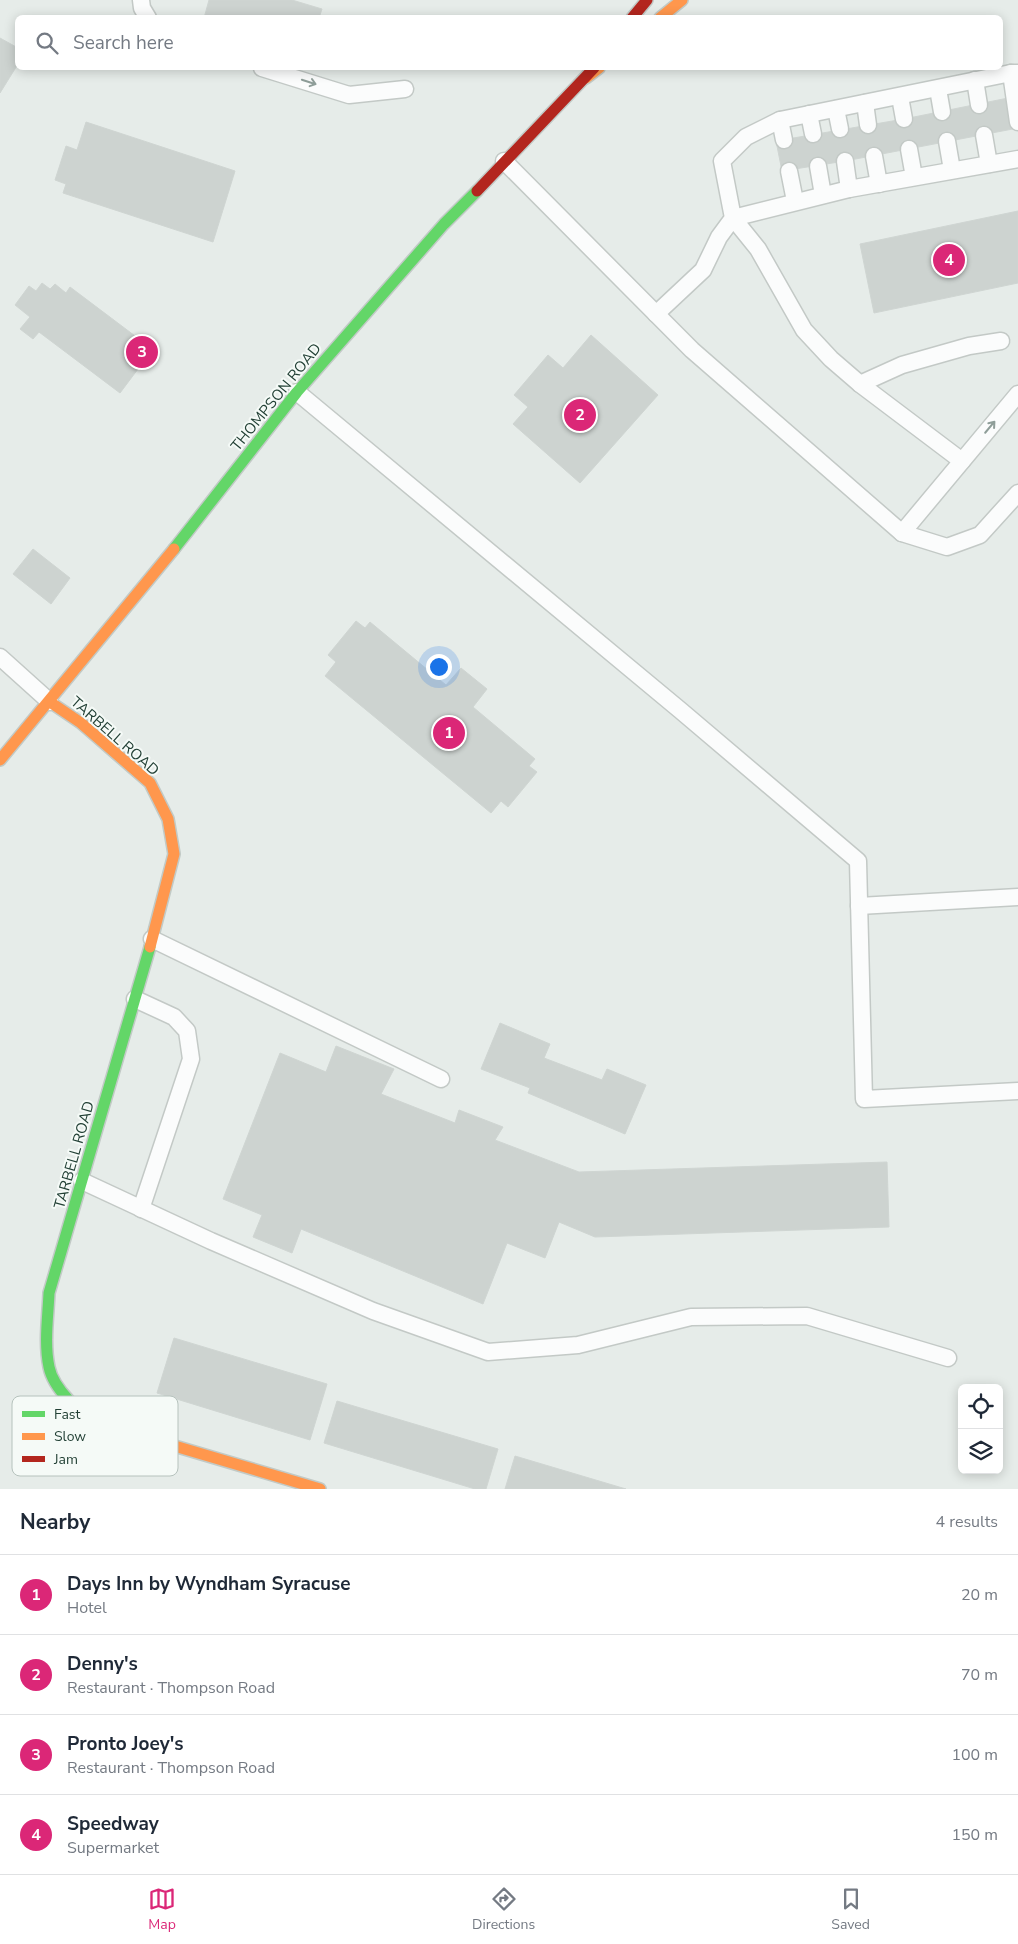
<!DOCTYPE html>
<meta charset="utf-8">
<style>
:root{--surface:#fff;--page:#f2f2f3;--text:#1f2937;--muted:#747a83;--line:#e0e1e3;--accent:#db2777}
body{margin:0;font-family:"Nunito Sans",sans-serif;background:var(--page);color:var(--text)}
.controls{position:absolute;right:15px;bottom:15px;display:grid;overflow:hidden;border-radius:8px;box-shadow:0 2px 12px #0003}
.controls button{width:45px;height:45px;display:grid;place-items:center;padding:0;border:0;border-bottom:1px solid var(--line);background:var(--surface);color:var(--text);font:25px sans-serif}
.you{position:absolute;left:438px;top:666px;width:18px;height:18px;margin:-12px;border:4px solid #fff;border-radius:50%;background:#1a73e8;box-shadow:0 0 0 8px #1a73e833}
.badge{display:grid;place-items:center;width:32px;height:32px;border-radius:50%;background:var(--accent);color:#fff;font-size:16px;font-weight:700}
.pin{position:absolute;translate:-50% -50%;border:2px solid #fff;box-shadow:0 1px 5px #0006}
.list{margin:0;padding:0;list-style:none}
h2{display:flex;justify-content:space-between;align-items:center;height:65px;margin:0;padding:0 20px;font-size:21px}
h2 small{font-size:16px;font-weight:400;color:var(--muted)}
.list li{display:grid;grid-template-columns:32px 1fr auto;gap:15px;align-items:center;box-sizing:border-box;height:80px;padding:0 20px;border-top:1px solid var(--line)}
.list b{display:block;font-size:19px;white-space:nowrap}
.list p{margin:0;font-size:16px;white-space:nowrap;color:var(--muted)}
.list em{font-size:16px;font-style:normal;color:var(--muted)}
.icon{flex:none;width:28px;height:28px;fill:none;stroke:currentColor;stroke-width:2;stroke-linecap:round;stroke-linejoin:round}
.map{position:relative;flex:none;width:1018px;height:1489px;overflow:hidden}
.search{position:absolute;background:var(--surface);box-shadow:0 2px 12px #0003;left:15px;right:15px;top:15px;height:55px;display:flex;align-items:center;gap:12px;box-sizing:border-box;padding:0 18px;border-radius:8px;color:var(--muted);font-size:19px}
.sheet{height:385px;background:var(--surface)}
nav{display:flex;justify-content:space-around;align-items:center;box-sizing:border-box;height:70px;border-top:1px solid var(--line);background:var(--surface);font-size:14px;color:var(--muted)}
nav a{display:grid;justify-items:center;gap:2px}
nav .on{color:var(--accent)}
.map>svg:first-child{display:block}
.building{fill:#cdd3d0;stroke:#cfd5d2}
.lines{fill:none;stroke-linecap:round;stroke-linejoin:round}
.lane-casing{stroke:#c3c9c6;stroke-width:19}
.fast-casing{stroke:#c2cac6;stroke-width:14}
.slow-casing{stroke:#c2cac6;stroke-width:14}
.jam-casing{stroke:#c2cac6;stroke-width:14}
.lane{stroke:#fbfcfc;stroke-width:16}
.fast{stroke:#63d668;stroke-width:11}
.slow{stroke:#ff974d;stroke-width:11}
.jam{stroke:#b3261e;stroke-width:11}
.oneway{stroke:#8f9e99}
.labels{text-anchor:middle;stroke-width:4;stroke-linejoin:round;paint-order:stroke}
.street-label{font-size:15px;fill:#234136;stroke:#f5faf7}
.key{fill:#f5faf7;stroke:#b6c2bd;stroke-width:1}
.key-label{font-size:14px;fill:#234136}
</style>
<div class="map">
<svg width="1018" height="1489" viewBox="0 0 1018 1489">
<rect width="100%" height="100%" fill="#e6ece9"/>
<g class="building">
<path d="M209,0h83l30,9 -3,9h-115z"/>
<path d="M0,38l18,10v16l-18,29z"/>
<path d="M1018,96v32l-173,33 -63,10 -6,-30 128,-22z"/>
<path d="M86,122l149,49 -22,71 -150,-49 3,-9 -11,-4 11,-34 11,4z"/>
<path d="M1018,211v72l-144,30 -14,-69z"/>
<path d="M42,283l8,6 5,-5 11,9 4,-6 89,67 -9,12 -6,-5 -24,32 -81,-61 -6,7 -13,-10 10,-12 -15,-12 14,-19 7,5z"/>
<path d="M591,335l67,60 -78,88 -67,-59 15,-17 -14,-12 34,-40 15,13z"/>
<path d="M33,549l37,29 -19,26 -38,-30z"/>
<path d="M356,621l9,7 5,-6 76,63 15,-17 26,21 -14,18 62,52 -6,7 8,6 -29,35 -7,-6 -10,12 -166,-137 11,-14 -8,-7z"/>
<path d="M500,1023l50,21 -6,14 58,22 5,-11 39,16 -21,49 -97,-41 2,-5 -49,-19z"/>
<path d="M336,1046l58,23 -13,25 74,29 4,-13 44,17 -8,13 84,32 308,-10 2,65 -294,10 -36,-15 -14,36 -38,-15 -24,61 -182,-75 -9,24 -39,-16 9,-22 -39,-16 57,-146 46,19z"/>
<path d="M174,1338l153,46 -17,56 -153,-47z"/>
<path d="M337,1401l161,48 -12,40h-11l-151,-46z"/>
<path d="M515,1456l111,33h-121z"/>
</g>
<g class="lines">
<g class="lane-casing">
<g id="lane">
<path d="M141,0l1,8 6,10"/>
<path d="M262,68l87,27 56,-6"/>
<path d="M1011,73l7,49"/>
<path d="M975,80l4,25"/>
<path d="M938,89l4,23"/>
<path d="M900,97l4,22"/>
<path d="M865,103l3,22"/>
<path d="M836,109l4,20"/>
<path d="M809,114l4,20"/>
<path d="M780,120l4,20"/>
<path d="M984,135l5,29"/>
<path d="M947,141l5,29"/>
<path d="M909,149l5,28"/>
<path d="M874,156l5,28"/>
<path d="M504,161l188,189 210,183 45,14 33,-12 38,-42"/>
<path d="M845,161l4,28"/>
<path d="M818,166l5,29"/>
<path d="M789,171l6,30"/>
<path d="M656,314l47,-44 16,-33 14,-19 -11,-57 24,-24 34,-17 231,-47h7"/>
<path d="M860,384l42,-19 67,-19 32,-5"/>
<path d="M297,392l383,318 178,151 6,238 154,-8"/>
<path d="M962,461l-102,-77 -29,-25 -27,-29 -46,-81 -25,-31 116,-29 169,-30"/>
<path d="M902,533l116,-139"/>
<path d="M0,657l50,45"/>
<path d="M859,906l159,-9"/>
<path d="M152,939l289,140"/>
<path d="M135,999l39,18 13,14 4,28 -50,150"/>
<path d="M82,1181l129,60 162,70 115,41 90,-7 113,-28 116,-1 141,42"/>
</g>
</g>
<g class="fast-casing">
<g id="fast">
<path d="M174,549l123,-157 147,-168 33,-33"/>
<path d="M100,1424c-19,-8 -47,-36 -51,-57 -5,-24 -1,-50 0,-74l101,-346"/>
</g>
</g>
<g class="slow-casing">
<g id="slow">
<path d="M660,18l22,-18"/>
<path d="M586,78l13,-10"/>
<path d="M50,702l31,21 69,60 18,36 6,35 -24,93"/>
<path d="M0,760l174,-211"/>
<path d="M100,1424l220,65"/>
</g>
</g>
<g class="jam-casing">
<g id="jam">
<path d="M632,18l15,-18"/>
<path d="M477,191l117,-123"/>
</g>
</g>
<use href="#lane" class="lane"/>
<use href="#fast" class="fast"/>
<use href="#slow" class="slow"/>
<use href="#jam" class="jam"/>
</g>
<defs><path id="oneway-shaft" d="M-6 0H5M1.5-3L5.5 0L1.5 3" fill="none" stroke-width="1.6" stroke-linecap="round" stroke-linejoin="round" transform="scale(1.25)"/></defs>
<g class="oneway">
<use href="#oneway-shaft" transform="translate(309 82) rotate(18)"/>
<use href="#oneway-shaft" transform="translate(990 427) rotate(-50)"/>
</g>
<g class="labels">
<g class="street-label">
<text transform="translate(276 397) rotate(-51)" y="5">THOMPSON ROAD</text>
<text transform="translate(115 736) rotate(41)" y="5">TARBELL ROAD</text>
<text transform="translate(74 1155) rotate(-74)" y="5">TARBELL ROAD</text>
</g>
</g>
<rect x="12" y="1396" width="166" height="80" rx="8" class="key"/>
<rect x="22" y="1411" width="23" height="6" fill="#63d668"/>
<rect x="22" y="1433" width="23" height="7" fill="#ff974d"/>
<rect x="22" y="1456" width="23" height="6" fill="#b3261e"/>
<g class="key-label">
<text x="54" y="1419">Fast</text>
<text x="54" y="1441">Slow</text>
<text x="54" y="1464">Jam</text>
</g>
</svg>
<div class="controls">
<button><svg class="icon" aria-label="locate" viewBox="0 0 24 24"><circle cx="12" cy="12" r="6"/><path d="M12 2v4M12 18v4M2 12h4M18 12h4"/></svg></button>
<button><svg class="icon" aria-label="layers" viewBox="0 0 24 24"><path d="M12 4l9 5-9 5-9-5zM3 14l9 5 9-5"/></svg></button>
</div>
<div class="you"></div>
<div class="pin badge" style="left:449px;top:733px">1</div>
<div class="pin badge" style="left:580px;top:415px">2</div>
<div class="pin badge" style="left:142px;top:352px">3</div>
<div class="pin badge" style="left:949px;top:260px">4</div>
<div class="search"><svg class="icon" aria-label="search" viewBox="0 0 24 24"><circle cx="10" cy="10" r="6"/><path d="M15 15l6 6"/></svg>Search here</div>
</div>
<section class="sheet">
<h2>Nearby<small>4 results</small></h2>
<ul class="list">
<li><span class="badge">1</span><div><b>Days Inn by Wyndham Syracuse</b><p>Hotel</p></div><em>20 m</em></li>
<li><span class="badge">2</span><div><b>Denny's</b><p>Restaurant · Thompson Road</p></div><em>70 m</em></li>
<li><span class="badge">3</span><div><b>Pronto Joey's</b><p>Restaurant · Thompson Road</p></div><em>100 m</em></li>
<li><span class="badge">4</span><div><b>Speedway</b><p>Supermarket</p></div><em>150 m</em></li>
</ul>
</section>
<nav>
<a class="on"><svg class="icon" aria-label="map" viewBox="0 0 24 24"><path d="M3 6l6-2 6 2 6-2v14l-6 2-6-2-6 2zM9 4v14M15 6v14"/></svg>Map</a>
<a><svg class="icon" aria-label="directions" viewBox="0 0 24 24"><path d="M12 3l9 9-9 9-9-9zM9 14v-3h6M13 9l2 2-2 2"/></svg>Directions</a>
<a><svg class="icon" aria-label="saved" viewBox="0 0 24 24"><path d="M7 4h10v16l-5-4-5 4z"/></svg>Saved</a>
</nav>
